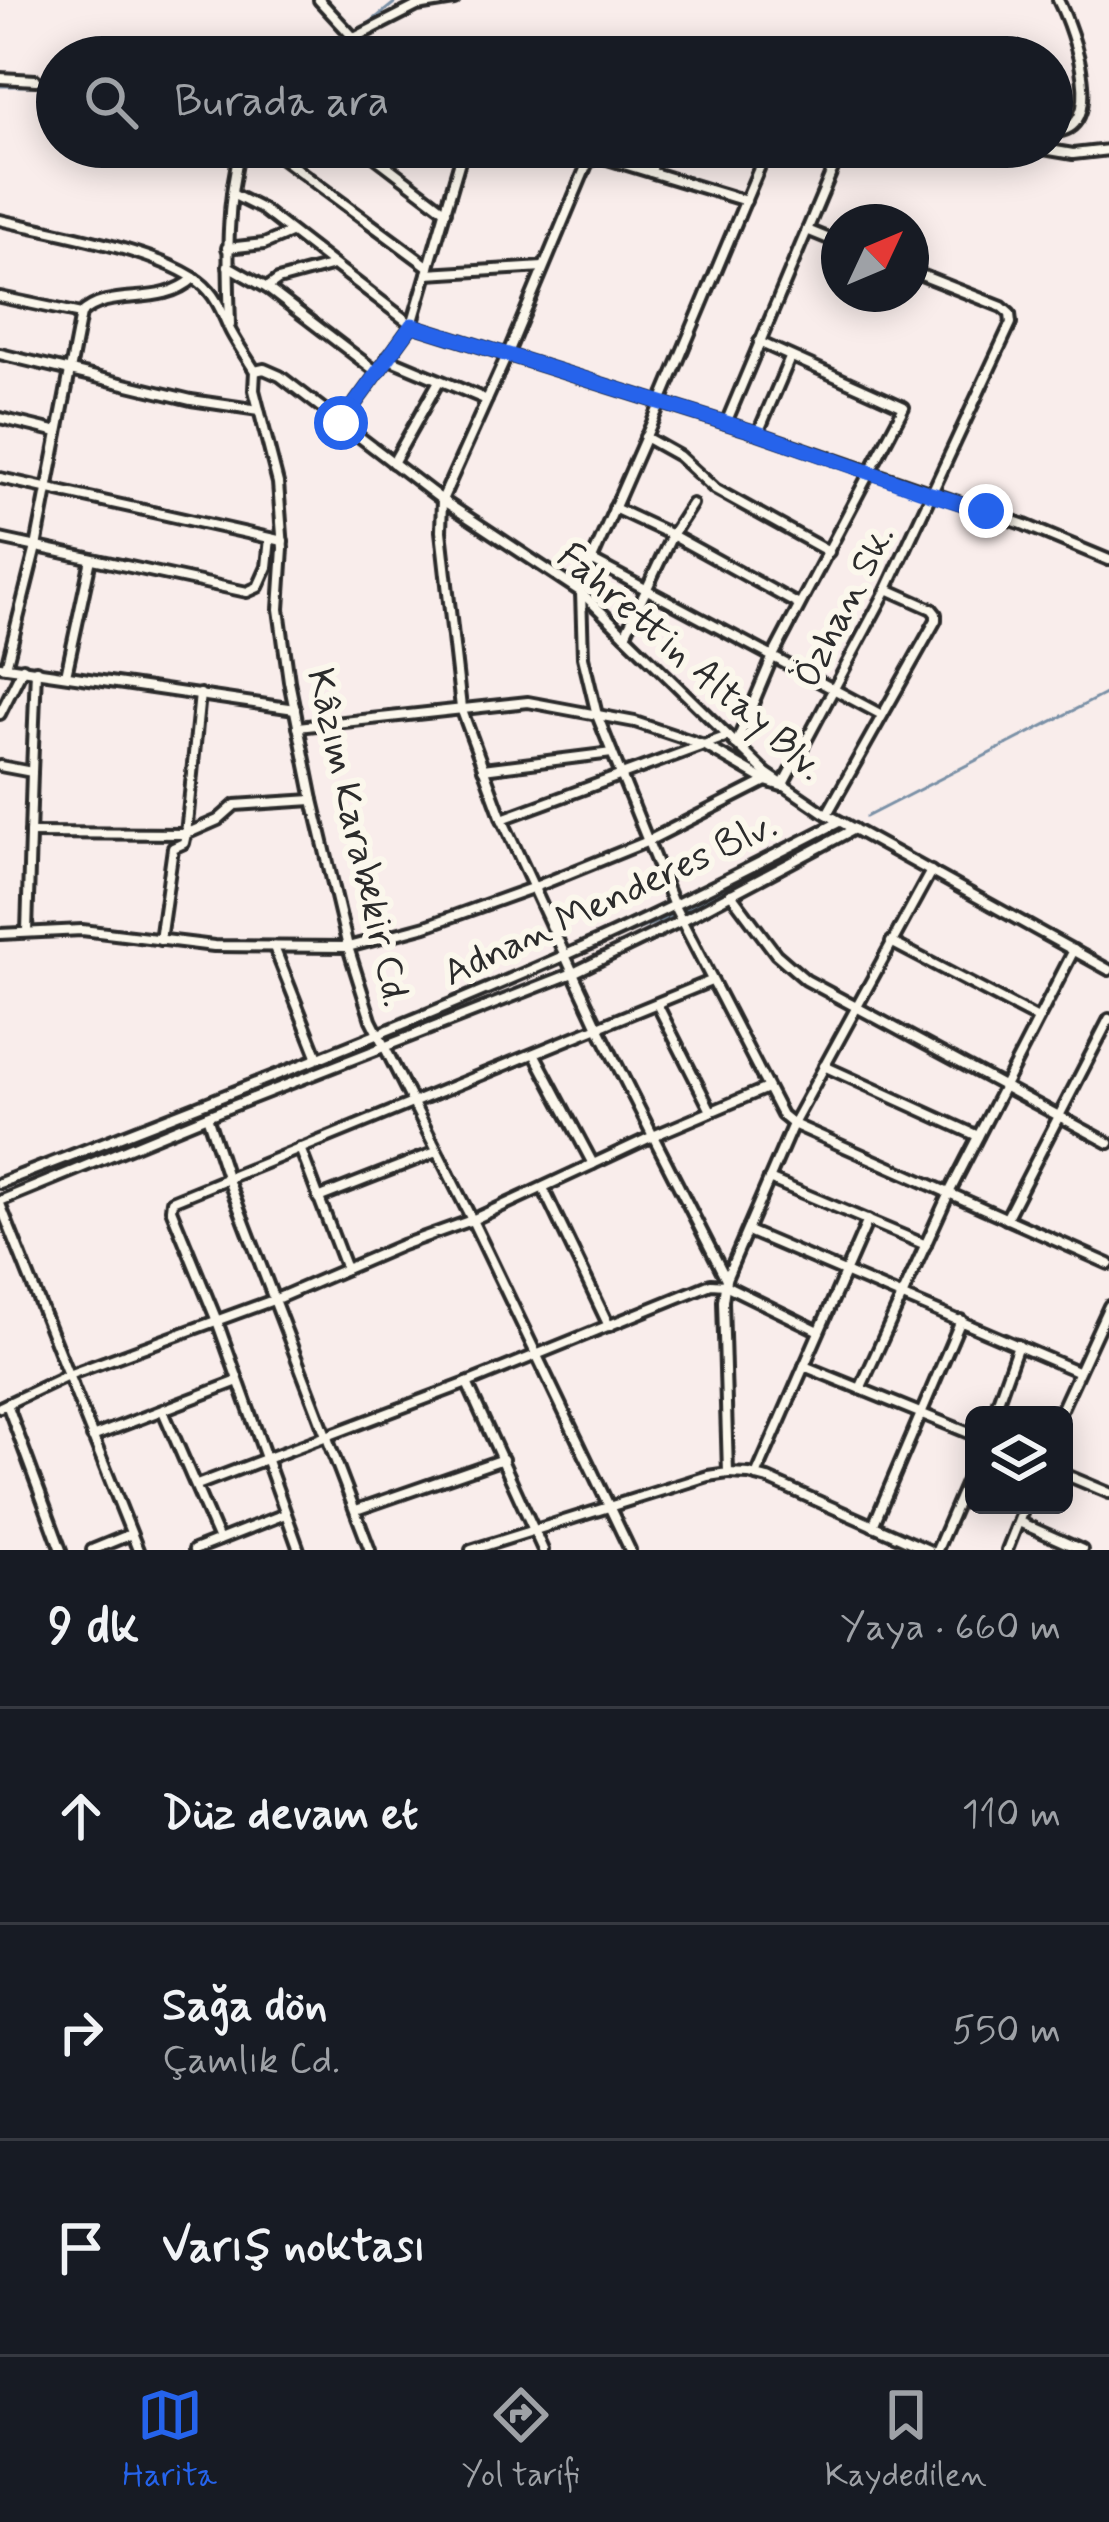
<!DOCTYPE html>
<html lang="tr">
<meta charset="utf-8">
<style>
:root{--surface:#171b24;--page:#242831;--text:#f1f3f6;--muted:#9ea1a6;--line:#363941;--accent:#2563eb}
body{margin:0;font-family:Mynerve,sans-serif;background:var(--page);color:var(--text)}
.controls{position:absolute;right:36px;bottom:36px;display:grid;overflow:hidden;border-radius:18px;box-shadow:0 6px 30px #0003}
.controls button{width:108px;height:108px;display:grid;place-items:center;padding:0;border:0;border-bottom:3px solid var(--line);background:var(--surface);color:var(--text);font:60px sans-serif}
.compass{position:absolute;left:821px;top:204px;width:108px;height:108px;border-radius:50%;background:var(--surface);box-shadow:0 6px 30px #0003;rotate:46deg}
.stop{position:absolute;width:36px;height:36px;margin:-27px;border:9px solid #2563eb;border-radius:50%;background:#fff}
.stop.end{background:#2563eb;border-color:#fff;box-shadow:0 3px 12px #0008}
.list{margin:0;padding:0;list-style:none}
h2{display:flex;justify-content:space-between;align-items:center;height:156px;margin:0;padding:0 48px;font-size:51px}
h2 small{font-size:39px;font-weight:400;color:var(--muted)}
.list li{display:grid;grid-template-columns:78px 1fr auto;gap:36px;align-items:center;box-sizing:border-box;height:216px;padding:0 48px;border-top:3px solid var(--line)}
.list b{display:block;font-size:45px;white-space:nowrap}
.list p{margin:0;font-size:39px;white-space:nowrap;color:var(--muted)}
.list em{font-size:39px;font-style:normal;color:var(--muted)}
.icon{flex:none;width:66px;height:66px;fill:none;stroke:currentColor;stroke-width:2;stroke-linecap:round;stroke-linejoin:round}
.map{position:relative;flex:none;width:1109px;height:1550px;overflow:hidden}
.search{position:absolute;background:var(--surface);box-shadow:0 6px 30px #0003;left:36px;right:36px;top:36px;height:132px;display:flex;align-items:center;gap:30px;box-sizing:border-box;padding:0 42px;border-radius:66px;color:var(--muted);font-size:45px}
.sheet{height:804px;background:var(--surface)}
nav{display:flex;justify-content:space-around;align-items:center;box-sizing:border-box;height:168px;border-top:3px solid var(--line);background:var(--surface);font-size:33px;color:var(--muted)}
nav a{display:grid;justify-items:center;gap:6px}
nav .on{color:var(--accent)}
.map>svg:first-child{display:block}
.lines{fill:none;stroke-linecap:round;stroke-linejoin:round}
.stream{stroke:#7a90a6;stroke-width:3}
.minor-casing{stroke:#2b2b2b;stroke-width:16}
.minor{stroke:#fbf7ec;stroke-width:8}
.route{stroke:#2563eb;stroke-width:15}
.labels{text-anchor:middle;stroke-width:12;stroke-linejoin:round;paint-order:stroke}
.street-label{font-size:39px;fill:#2b2b2b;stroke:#fbf7ec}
</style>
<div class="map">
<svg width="1109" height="1550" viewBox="0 0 1109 1550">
<rect width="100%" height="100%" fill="#f9edeb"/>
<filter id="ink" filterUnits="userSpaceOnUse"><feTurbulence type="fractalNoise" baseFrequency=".00833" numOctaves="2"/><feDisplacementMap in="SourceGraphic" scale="24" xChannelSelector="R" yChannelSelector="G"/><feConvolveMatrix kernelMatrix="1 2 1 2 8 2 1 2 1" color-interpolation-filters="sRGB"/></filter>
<g filter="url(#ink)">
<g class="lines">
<g class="stream">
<path d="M361,30l37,-30"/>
<path d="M323,57l17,-12"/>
<path d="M0,86h57"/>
<path d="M866,817l243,-125"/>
<path d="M681,912l142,-75"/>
<path d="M584,951l88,-35"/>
</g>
<g class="minor-casing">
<g id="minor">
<path d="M319,0l35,38"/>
<path d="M333,57l21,-19 63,-32 37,-6"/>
<path d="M0,78l36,2"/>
<path d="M1052,132c57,0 22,-100 6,-132"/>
<path d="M267,147l162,120"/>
<path d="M362,147l84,64"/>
<path d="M768,147l-107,255 -78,178 -2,12 2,65 14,58 77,191 108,209 11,9 316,140"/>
<path d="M1032,147l41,7 36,-4"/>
<path d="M651,172l7,-25"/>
<path d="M232,194l30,15 150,116 346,108 267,92 84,35"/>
<path d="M0,220c50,12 178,33 209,71 11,12 15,27 22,41 7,13 16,26 24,39"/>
<path d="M807,230l32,13"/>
<path d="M227,248l37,-4 26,-11"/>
<path d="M228,266l39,22 110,84"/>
<path d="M427,274l116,-7"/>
<path d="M267,288l11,-8 52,-14"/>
<path d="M0,297l81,17"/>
<path d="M230,324c-2,-59 -5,-119 11,-177"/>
<path d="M0,354l191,46 68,10"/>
<path d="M387,358l100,42"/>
<path d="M255,371l-1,19 24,93 5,65 -4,61 10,72 24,119 35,147 23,73 101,200 158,330"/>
<path d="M255,371l9,-2 16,7 162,124 139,92 185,181 57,39 286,158"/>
<path d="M0,418l58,14"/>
<path d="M341,423l71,-98 52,-178"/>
<path d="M726,423l116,-276"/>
<path d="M758,433l32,-75"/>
<path d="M645,437l34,19 36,33 114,63"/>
<path d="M393,463l46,-82"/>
<path d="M0,478l283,63"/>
<path d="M614,508l58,27 127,70"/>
<path d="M0,539l247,53 11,-5 9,-20 3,-29"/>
<path d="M591,560l291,155"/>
<path d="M625,635l47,-100 20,-31"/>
<path d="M0,666l295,43"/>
<path d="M6,667l30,-120 45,-233c30,-28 78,-5 113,-36"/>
<path d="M66,675l25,-116"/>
<path d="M0,714l23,-46"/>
<path d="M298,727l230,-25 107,20 69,23 62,36 16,5 105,-197 124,-266 -1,-9 -8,-7 -91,-36"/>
<path d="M736,744l37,-88 131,-249 -145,-65"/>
<path d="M0,766l32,6 -5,159"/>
<path d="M483,769l129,-16"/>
<path d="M32,772l4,-102"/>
<path d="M827,814l109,-194v-6l-4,-5 -45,-20"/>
<path d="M502,819l226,-83"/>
<path d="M30,833l156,1 32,-14 17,-15 78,-5"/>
<path d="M731,894l45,60 30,26 303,163"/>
<path d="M0,934l82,-4 132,16 134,1 78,-21 109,-39 111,-45 120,-61"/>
<path d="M160,940l13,-92 11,-5 2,-9 14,-140"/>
<path d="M891,942l147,77"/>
<path d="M274,947l44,111"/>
<path d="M657,1004l54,107"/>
<path d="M535,1055l58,109 60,-28 -54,-107 -97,-210 -41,-111 -20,-177 1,-31 66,-147 80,-191 13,-5 145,44"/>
<path d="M824,1066l154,70"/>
<path d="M207,1116l20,61 143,373"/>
<path d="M300,1148l46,121"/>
<path d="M769,1179l157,66"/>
<path d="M0,1183c190,-74 381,-147 568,-229 92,-40 181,-86 271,-132"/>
<path d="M543,1188l66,138"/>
<path d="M318,1198l118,-46"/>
<path d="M0,1201l207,-85 366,-143 108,-52 173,-92"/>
<path d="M0,1204l138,346"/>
<path d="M1006,1219l103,-200"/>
<path d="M748,1231l329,140"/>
<path d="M726,1279l-73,-143 114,-48"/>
<path d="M804,1366l170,69"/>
<path d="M467,1383l76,167"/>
<path d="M860,1389l89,-196 125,-243"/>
<path d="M7,1404l54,146"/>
<path d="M0,1407l68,-32 208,-76 126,-54 70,-25 121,-56"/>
<path d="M163,1411l56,129"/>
<path d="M993,1415l25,-70"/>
<path d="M1059,1415l50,-109"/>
<path d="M92,1437l146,-56"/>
<path d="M728,1473l21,1 19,5 160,71"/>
<path d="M1064,1474l45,19"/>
<path d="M756,1476l112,-256"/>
<path d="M197,1485l270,-102 244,-99 14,1 94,46"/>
<path d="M356,1510l147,-51"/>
<path d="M1019,1522l63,28"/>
<path d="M873,1526l88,-206"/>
<path d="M92,1550l39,-16"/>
<path d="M194,1550l91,-36"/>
<path d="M299,1550l-82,-229 -46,-112 1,-8 539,-220"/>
<path d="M471,1550l237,-74 20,-3 -5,-172 3,-22 67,-155 138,-253"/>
<path d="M937,1550l37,-86"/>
<path d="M1007,1550l18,-45"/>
</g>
</g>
<use href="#minor" class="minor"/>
</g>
</g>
<g class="lines" filter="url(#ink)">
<path class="route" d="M341,423l71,-98 346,108 173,61 55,17"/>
</g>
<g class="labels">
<g class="street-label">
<text transform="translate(842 605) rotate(-63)" y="14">Özhan Sk.</text>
<text transform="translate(692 660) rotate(41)" y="14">Fahrettin Altay Blv.</text>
<text transform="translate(360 837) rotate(77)" y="14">Kâzım Karabekir Cd.</text>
<text transform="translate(609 897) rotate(-25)" y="14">Adnan Menderes Blv.</text>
</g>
</g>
</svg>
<div class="controls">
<button><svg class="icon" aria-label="layers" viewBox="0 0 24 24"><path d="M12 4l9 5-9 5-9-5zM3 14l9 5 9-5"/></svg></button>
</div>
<svg class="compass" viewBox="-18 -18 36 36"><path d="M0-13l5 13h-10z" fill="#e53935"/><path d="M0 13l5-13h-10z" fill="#9ea1a6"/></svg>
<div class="stop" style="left:341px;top:423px"></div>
<div class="stop end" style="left:986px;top:511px"></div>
<div class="search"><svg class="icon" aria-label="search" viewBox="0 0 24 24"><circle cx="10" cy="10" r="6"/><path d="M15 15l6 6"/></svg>Burada ara</div>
</div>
<section class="sheet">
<h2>9 dk<small>Yaya · 660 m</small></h2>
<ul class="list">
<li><svg class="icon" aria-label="ahead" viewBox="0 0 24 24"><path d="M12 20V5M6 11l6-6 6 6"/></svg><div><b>Düz devam et</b></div><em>110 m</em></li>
<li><svg class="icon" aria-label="right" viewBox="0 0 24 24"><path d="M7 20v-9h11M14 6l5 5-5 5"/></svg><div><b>Sağa dön</b><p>Çamlık Cd.</p></div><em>550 m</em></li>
<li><svg class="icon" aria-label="arrive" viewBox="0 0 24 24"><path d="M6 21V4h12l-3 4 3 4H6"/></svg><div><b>Varış noktası</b></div></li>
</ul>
</section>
<nav>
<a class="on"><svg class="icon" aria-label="map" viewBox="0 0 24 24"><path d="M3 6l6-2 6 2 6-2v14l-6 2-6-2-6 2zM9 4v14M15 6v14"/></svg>Harita</a>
<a><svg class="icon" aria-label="directions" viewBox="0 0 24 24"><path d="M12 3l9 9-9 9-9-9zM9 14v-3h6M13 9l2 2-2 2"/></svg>Yol tarifi</a>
<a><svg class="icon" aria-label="saved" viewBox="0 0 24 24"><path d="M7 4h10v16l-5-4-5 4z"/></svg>Kaydedilen</a>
</nav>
